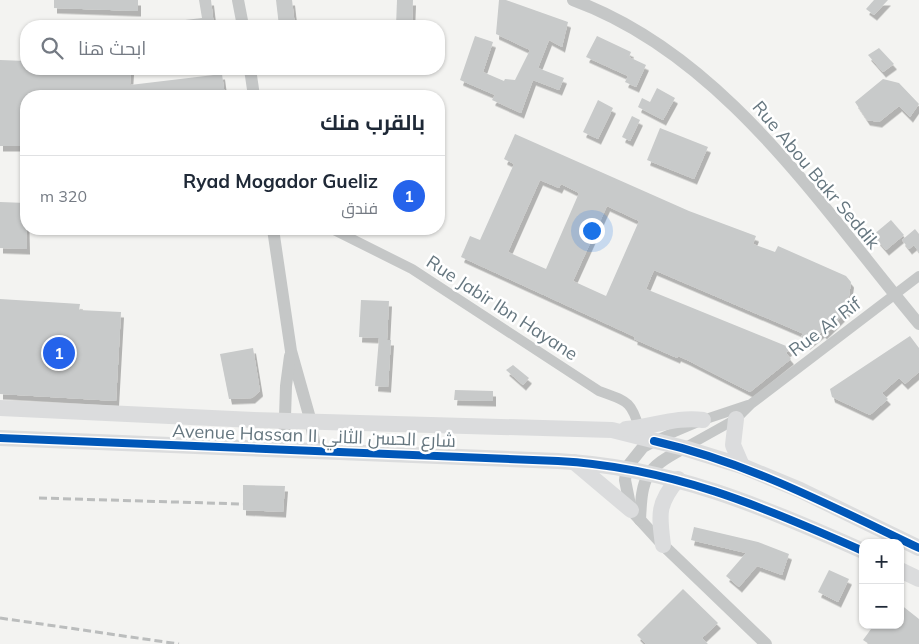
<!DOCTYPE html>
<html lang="ar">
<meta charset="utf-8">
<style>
:root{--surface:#fff;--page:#f6f6f7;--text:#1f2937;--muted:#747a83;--line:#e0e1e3;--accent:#2563eb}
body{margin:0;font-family:Mulish,Cairo,sans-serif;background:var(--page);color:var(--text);direction:rtl}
.controls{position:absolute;right:15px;bottom:15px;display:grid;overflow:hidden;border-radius:10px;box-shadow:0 1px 4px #0004}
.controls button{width:45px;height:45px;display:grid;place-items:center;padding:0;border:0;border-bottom:1px solid var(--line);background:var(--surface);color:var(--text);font:25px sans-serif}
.you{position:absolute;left:591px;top:230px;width:18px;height:18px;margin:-12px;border:4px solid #fff;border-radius:50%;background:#1a73e8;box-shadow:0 0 0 8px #1a73e833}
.badge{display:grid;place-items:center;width:32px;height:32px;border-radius:50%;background:var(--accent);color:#fff;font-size:16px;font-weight:700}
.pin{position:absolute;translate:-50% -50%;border:2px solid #fff;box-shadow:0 1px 5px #0006}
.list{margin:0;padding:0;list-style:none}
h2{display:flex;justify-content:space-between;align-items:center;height:65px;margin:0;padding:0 20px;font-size:21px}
h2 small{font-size:16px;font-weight:400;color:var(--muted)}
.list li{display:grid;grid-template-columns:32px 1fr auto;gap:15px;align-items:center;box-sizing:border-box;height:80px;padding:0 20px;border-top:1px solid var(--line)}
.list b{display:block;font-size:19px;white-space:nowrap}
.list p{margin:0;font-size:16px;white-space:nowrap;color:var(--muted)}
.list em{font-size:16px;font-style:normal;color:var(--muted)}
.icon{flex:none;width:28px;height:28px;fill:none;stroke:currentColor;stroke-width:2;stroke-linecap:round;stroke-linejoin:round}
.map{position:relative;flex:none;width:919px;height:644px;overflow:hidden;direction:ltr}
.search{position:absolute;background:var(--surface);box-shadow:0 1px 4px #0004;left:20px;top:20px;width:425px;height:55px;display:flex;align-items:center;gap:12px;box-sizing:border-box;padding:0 18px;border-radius:20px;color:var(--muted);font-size:19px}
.panel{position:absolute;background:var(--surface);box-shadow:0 1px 4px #0004;left:20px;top:90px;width:425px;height:145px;border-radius:20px;direction:rtl}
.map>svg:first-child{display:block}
.building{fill:#c8caca;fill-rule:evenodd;filter:url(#shadow)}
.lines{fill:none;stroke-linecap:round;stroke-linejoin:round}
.minor{stroke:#c5c7c7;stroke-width:10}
.tertiary{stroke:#c5c7c7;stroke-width:12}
.primary{stroke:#dbdcdd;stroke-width:16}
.rail{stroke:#bbbdbd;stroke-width:3;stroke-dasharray:8 4;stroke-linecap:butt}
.cycleway-casing{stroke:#fff;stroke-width:11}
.cycleway{stroke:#0057b8;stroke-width:8}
.labels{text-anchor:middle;stroke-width:5;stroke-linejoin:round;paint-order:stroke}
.street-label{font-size:18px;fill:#65767f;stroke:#fff}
</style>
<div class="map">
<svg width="919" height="644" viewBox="0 0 919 644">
<defs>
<filter id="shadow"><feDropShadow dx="3" dy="5.5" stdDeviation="0" flood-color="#0004"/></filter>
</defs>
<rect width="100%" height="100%" fill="#f3f3f1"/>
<g class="building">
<path d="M54,0h84v11l-84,-3z"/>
<path d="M199,0h12l3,26h-29v-6l17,-2z"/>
<path d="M276,0h16l3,26h-16z"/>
<path d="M397,0h16l-1,26h-16z"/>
<path d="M499,0h7l62,22 -6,25 -13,-7 -11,28 26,10 -5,12 -26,-10 -12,33 -29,-13 3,-5 -35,-15 15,-44 18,6 -10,30 21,9 1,-2 10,1 15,-30 -34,-16z"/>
<path d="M874,0h14l-14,15 -8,-6z"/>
<path d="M597,36l34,16 -2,5 17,8 -10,22 -11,-5 3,-6 -42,-19z"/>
<path d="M879,48l15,16 -11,8 -15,-17z"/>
<path d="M0,60l26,1v8h105l-1,16 92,-11 3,22h-199v50h-26z"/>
<path d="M883,79l16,4 20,21 -9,13 -11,-11 -20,16 -12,-2 -12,-18z"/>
<path d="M657,88l18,10 -12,22 -25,-13 4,-9 8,4z"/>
<path d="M598,100l15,8 -15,31 -15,-7z"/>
<path d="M632,116l8,4 -10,21 -8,-4z"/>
<path d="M660,128l48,19 -14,32 -47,-19z"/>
<path d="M515,134l174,77 67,25 -3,8 22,8 3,-6 68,30 5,6 -4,29 -23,23 -2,-2 -15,12 -6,-8 3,-2 -150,-64 -8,19 145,59 -5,5 5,6 -41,33 -63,-32 -9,-4 -1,2 -43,-19 1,-2 -174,-80 9,-21 10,4 34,-76 -10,-5zM540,180l19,8 2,-4 18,9 -33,76 -38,-17zM607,206l32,15 -33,75 -33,-15z"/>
<path d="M0,202l26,1 1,46 -27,-1z"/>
<path d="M891,220l13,15 -18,15 -13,-15z"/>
<path d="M915,229l4,5v18l-5,-7 -5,4 -7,-9z"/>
<path d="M0,299l80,5 -1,6 42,2 -5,89 -116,-7z"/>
<path d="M361,300l28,1 -2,39h4l-3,47 -13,-1 4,-48 -20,-1z"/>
<path d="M910,336l9,12v24l-14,12 -6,-6 -17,15 6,6 -18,16 -38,-18 -2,-8z"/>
<path d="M253,348l7,43 -8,7 -23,1 -9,-45z"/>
<path d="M513,365l16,13 -6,7 -17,-15z"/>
<path d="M455,390l38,1v10l-39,-1z"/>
<path d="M243,485l42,1 -2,26 -40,-2z"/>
<path d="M694,527l64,15 31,12 -7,21 -25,-9 -18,21 -13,-11 20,-23 -55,-13z"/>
<path d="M829,570l20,9 -11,23 -20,-10z"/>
<path d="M683,589l35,34 -16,15 6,6h-62l-9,-9z"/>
<path d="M900,604l19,15v25h-50l-6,-4 11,-15h26z"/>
</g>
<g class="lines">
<g class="minor">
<path d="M332,229l80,40 187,122c26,10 32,8 40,37"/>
<path d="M656,440l47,-20 45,-15"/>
<path d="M684,448l52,-29 15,-15 168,-128"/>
</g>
<g class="tertiary">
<path d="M238,0l5,26"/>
<path d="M573,0c151,55 247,206 346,324"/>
<path d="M250,69l4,27"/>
<path d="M273,229l18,122 20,71 4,27"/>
<path d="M654,441l-11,6 -16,20 -2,13 6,30 32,35 103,99"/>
<path d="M284,448l2,-62 4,-30"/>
<path d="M640,520c2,-44 5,-51 44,-72"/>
</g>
<g class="primary">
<path d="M0,408l254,12 358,10 72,18 58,18 58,24 119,58"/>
<path d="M736,419l-3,26 9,21"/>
<path d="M626,429c26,-2 52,-13 77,-9"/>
<path d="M0,438l558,23c112,6 204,45 305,90"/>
<path d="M574,462l57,48"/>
<path d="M663,545c-4,-31 -6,-41 15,-66"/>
<path d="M900,570l19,9"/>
</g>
<g class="rail">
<path d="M39,498l204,6"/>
<path d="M0,618l179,26"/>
</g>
<g class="cycleway-casing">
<g id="cycleway">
<path d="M0,438l558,23c112,6 204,45 305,90"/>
<path d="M654,441c96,22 177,65 265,107"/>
</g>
</g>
<use href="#cycleway" class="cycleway"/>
</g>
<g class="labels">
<g class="street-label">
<text transform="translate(816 175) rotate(50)" y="6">Rue Abou Bakr Seddik</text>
<text transform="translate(502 308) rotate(33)" y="6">Rue Jabir Ibn Hayane</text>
<text transform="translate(825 327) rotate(-37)" y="6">Rue Ar Rif</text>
<text transform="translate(314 436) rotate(2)" y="6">Avenue Hassan II شارع الحسن الثاني</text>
</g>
</g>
</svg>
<div class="controls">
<button>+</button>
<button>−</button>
</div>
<div class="you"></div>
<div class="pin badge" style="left:59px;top:353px">1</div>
<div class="search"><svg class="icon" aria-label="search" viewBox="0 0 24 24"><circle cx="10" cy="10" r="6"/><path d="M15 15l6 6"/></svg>ابحث هنا</div>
<section class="panel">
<h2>بالقرب منك<small></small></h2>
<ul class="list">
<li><span class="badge">1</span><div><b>Ryad Mogador Gueliz</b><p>فندق</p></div><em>320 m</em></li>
</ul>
</section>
</div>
